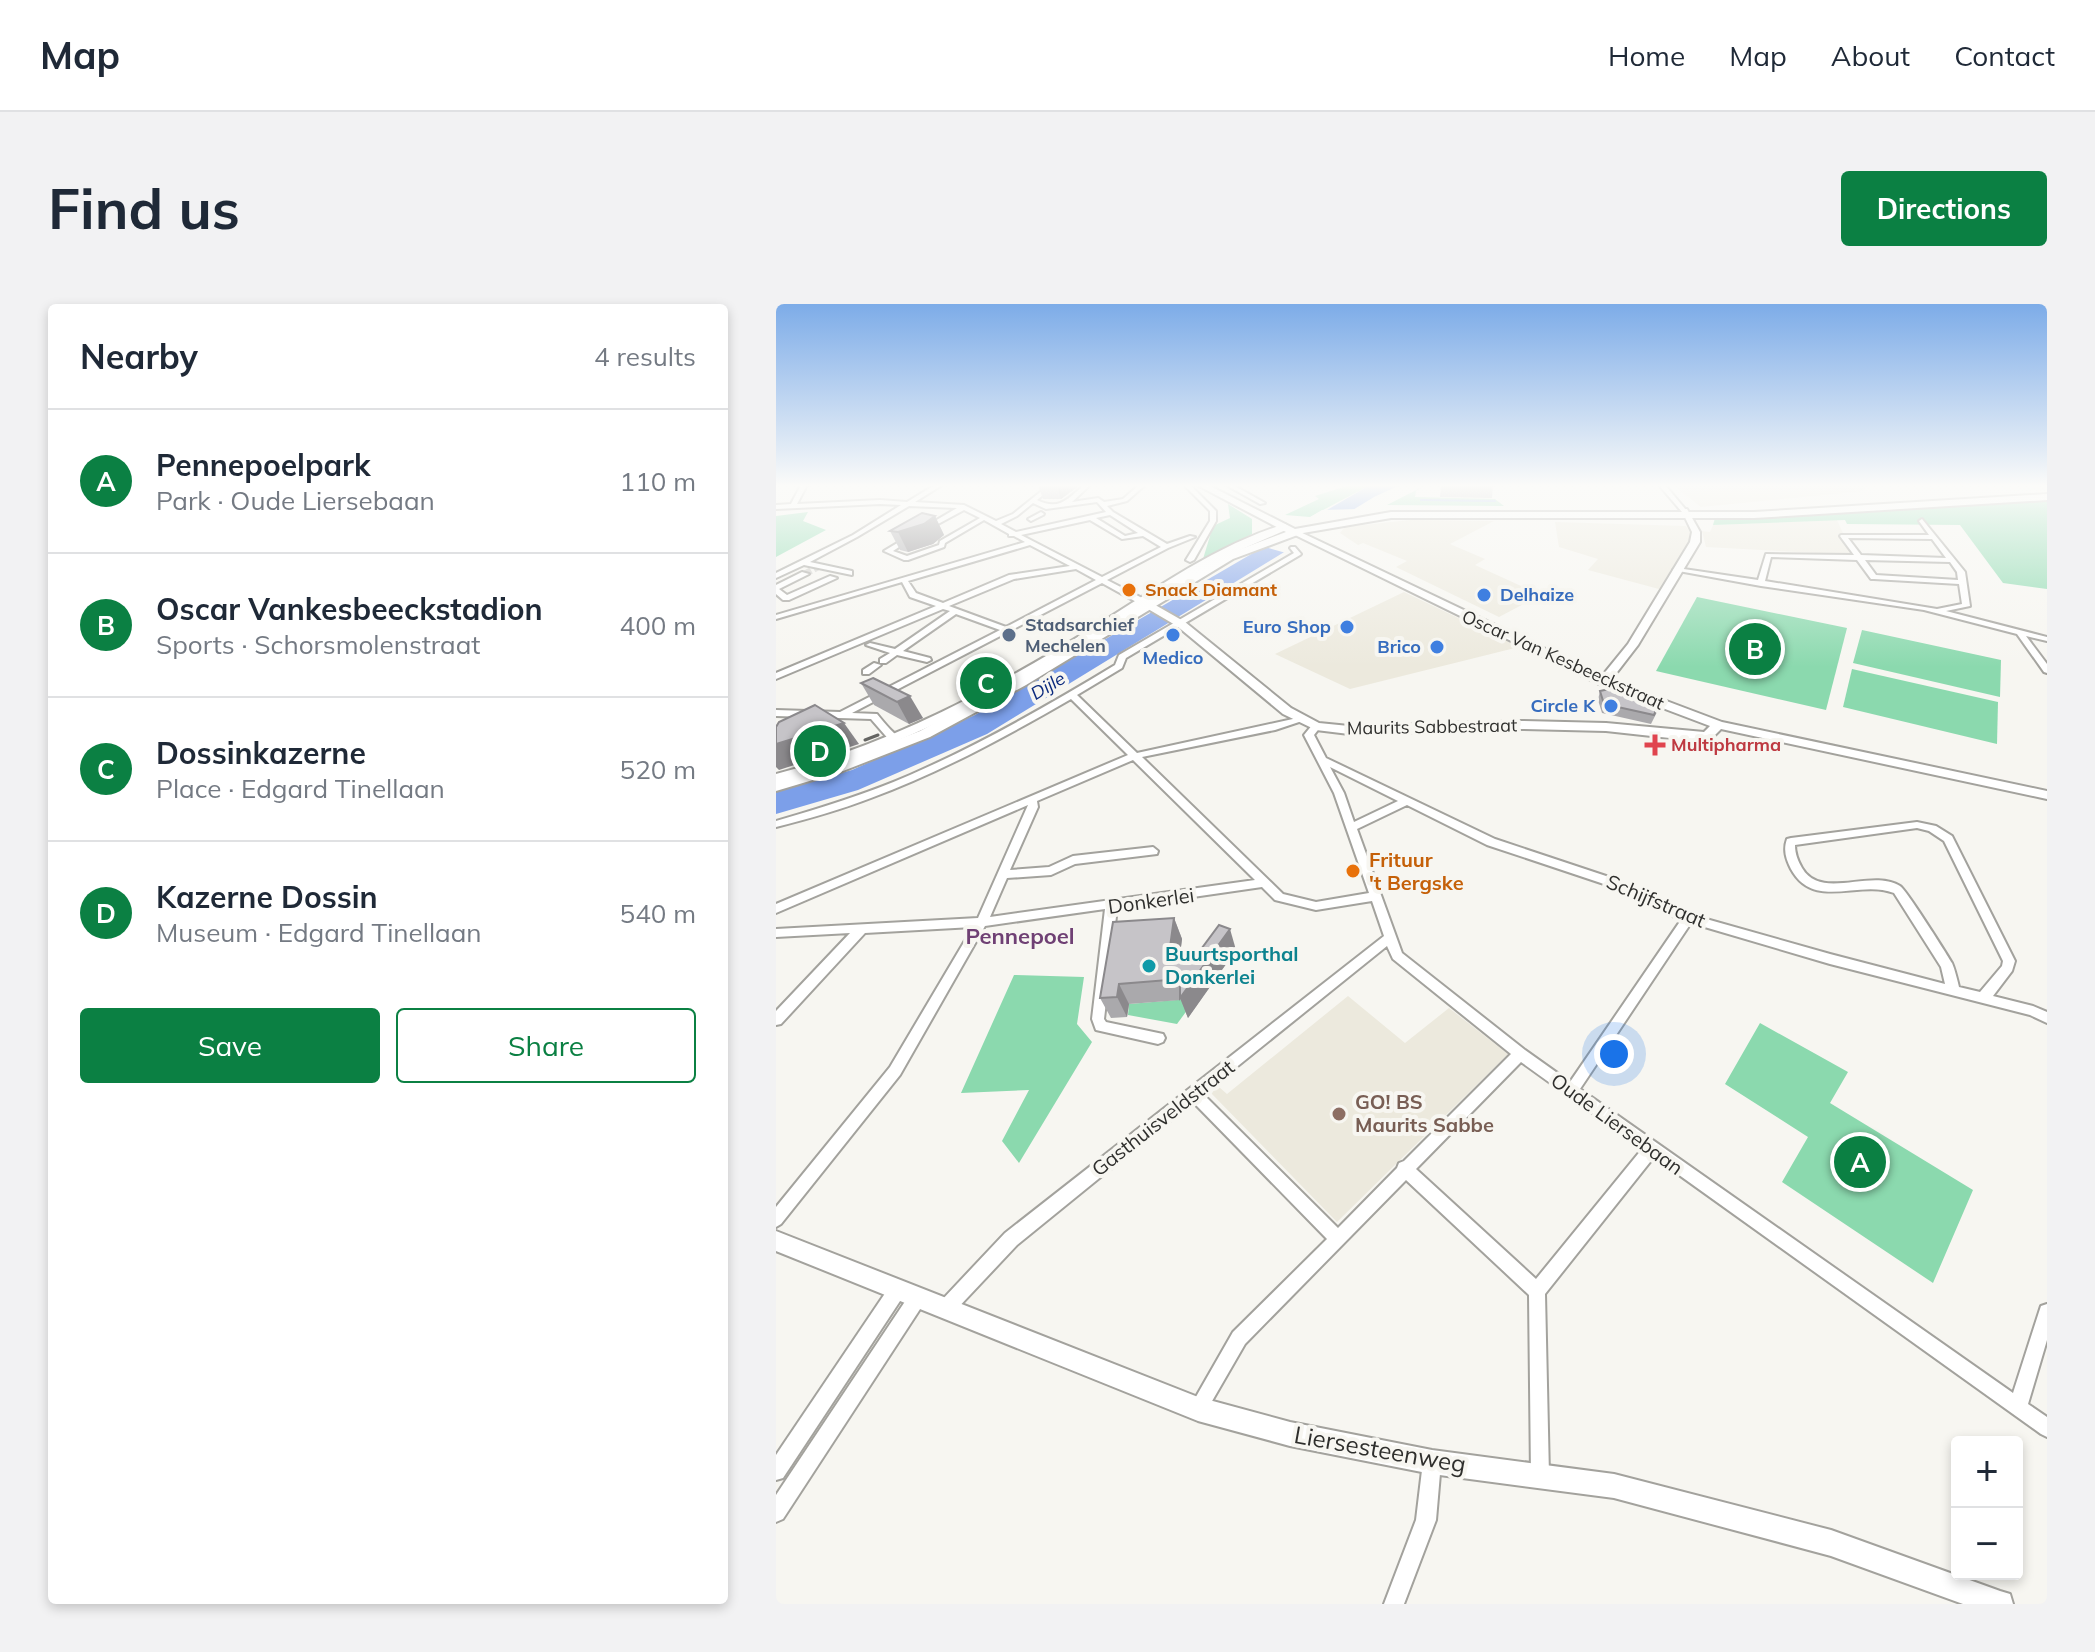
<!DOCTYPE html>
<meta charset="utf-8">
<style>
:root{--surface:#fff;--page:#f2f2f3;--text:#1f2937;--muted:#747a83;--line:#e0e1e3;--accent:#0b8043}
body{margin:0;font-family:Mulish,sans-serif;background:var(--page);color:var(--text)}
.controls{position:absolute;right:24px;bottom:24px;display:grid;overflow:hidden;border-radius:8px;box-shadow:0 4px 12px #0003}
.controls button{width:72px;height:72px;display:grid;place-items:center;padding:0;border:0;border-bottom:2px solid var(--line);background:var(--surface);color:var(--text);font:40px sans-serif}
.you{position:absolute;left:838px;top:750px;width:28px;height:28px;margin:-20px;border:6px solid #fff;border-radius:50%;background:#1a73e8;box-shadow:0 0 0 12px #1a73e833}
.badge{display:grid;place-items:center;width:52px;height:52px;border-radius:50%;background:var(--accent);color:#fff;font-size:26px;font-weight:700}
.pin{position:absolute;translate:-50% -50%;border:4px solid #fff;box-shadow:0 2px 8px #0006}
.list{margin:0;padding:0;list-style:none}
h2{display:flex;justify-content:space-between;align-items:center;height:104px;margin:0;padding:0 32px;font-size:34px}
h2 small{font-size:26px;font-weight:400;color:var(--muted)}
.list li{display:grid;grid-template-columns:52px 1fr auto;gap:24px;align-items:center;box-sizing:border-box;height:144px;padding:0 32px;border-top:2px solid var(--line)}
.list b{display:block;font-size:30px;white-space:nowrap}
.list p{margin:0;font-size:26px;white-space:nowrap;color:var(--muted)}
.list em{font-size:26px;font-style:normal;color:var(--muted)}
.actions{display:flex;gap:16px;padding:24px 32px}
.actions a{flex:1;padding:18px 0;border:2px solid var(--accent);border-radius:8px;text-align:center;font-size:28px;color:var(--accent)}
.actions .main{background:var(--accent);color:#fff}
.map{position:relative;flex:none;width:1271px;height:1300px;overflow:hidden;border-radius:8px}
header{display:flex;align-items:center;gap:48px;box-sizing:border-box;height:112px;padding:0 40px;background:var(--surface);border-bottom:2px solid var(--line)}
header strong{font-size:38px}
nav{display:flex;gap:44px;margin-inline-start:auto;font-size:28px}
.intro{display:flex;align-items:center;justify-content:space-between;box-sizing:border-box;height:192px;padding:0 48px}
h1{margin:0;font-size:56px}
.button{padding:20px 36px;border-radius:8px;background:var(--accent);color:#fff;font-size:28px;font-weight:700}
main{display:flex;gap:48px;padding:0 48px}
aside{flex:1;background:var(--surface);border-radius:8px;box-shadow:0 4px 12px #0003}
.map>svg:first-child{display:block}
.built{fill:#ece9dd}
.green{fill:#8bd9ae}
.water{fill:#7c9fe9}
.pier{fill:#f7f6f1}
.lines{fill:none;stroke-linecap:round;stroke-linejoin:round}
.stream{stroke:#7c9fe9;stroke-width:2}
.street-tunnel{stroke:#cfceca;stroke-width:7;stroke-dasharray:7 3;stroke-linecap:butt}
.street-casing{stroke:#a3a29d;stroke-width:4}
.secondary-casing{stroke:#a3a29d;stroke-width:4}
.primary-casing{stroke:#a3a29d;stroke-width:4}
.street{fill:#fff;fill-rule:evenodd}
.secondary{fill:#fff;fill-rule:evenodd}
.primary{fill:#fff;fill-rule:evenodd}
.rail{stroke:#656562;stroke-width:3}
.wall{fill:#aaa9ac}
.shaded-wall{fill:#8b898c}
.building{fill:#c6c4c8;stroke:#8b898c;stroke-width:2}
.food-dot{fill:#e8710a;stroke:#f7f6f1;stroke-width:3}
.shop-dot{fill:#3f7fe0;stroke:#f7f6f1;stroke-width:3}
.service-dot{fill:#5c6f8a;stroke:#f7f6f1;stroke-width:3}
.health-dot{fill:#e0444e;stroke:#f7f6f1;stroke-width:3}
.culture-dot{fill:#0f9aa8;stroke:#f7f6f1;stroke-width:3}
.education-dot{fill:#8d6e63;stroke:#f7f6f1;stroke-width:3}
.labels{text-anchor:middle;stroke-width:8;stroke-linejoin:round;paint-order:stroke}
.far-food-label{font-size:18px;font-weight:bold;fill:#c56008;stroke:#f7f6f1;text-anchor:start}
.far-shop-label{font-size:18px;font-weight:bold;fill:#366cbe;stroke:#f7f6f1;text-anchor:end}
.far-service-label{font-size:18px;font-weight:bold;fill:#4e5e75;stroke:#f7f6f1;text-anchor:start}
.far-street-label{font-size:18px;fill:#2f2f2d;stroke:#f7f6f1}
.far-water-label{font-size:18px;font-style:italic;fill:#0a297d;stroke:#f7f6f1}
.far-health-label{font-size:18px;font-weight:bold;fill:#be3a42;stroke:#f7f6f1;text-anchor:start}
.food-label{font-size:20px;font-weight:bold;fill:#c56008;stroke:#f7f6f1;text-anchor:start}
.street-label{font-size:20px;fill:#2f2f2d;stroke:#f7f6f1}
.culture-label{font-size:20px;font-weight:bold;fill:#0d838f;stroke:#f7f6f1;text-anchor:start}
.education-label{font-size:20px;font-weight:bold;fill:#785e54;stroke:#f7f6f1;text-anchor:start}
.neighbourhood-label{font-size:22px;font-weight:bold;fill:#6f4074;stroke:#f7f6f1}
.near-street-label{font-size:24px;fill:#2f2f2d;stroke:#f7f6f1}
</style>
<header>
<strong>Map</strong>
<nav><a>Home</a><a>Map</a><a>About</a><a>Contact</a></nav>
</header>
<div class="intro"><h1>Find us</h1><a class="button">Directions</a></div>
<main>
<aside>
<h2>Nearby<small>4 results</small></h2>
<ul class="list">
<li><span class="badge">A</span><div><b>Pennepoelpark</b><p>Park · Oude Liersebaan</p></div><em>110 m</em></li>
<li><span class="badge">B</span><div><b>Oscar Vankesbeeckstadion</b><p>Sports · Schorsmolenstraat</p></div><em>400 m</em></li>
<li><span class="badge">C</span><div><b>Dossinkazerne</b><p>Place · Edgard Tinellaan</p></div><em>520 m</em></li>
<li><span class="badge">D</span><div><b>Kazerne Dossin</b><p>Museum · Edgard Tinellaan</p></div><em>540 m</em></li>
</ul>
<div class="actions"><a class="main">Save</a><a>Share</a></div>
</aside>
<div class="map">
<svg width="1271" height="1300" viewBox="0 0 1271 1300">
<rect width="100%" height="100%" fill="#f7f6f1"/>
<g class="built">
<path d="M897,181h195l-4,6 -163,16z"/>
<path d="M634,216l84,1 -44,23 35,15 -10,6 66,30 -42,22 -103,-50 11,-6 -44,-18 -5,2 -18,-12 5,-6z"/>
<path d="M1061,216l16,35 -147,-8 -4,-16 8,1 3,-7z"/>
<path d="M779,218l131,4 4,6 -1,9 -30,48 -71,-19 10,-11 -39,-12z"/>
<path d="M628,288l115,55 -169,42 -75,-35z"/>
<path d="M572,692l57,47 44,-35 59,46 -171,168 -126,-129 8,-6 8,7z"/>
</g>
<g class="green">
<path d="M574,181h20l-60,32 -25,-2 34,-16 -4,-3z"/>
<path d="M646,183l-6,4 -1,6 80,2 9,7 -117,-1z"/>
<path d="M1271,196v89l-44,-6 -43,-58 -113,-1 -2,-4 -132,5 2,-7z"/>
<path d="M452,200l24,15v15l-49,25 10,-33 17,-8z"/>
<path d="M32,208l-5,9 23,9 -50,27v-41z"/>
<path d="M921,293l150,31 -21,82 -170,-39z"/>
<path d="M1086,326l139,30 -1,37 -147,-34z"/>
<path d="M1076,365l146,33 -1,42 -154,-37z"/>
<path d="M238,671l70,2 -7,47 15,18 -73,121 -17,-22 27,-51 -68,3z"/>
<path d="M412,695v10l-11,15 -49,-9 1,-11z"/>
<path d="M984,719l88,49 -18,31 143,87 -40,93 -151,-101 26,-45 -83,-53z"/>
</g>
<path class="water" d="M594,181h30l-26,12 -387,237 -129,56 -82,24v-23l76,-21 123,-55z"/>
<path class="pier" d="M582,205l-72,44 -21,-6 -12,4 69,-41z"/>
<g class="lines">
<path class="stream" d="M645,196l74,1"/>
<path class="street-tunnel" d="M29,270l16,-9"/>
<g class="street-casing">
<g id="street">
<path d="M25,181h6l-10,19 83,-4 27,2 28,-17h7l-27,17 49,3 32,16 17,-7 36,-29h6l-18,15c22,11 31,-1 47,-15h6l-18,17 26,-4 6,4 19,-3 16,-14h6l-18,16 -20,5 6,6 54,32 23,-8 5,1 -27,11 -61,32 39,20v4h-6l-38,-21 -250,130 25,1c9,11 17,21 29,28l-5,3 -10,-3 -20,-23 -95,-3v-6l64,2 160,-82 -44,-16 -53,37 27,7 1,2 -4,2 -30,-7 -11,8h-6v-4l10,-6 -24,-8 4,-2 25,6 55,-38 -7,-2 -167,70v-6l160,-67 -26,-9 -8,-15 -126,37v-4l249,-73 -11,-6h-5v-2l-25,-14 -39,23 -1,4 -36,13h-4l-20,-9 25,-15 2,1v2l-18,12 14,5 32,-11 1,-4 40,-23 -16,-8 -39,21 -2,-1v-2l34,-20 -48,-2 -52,31 -47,25 42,9v4l-48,-10 -28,13v-5l77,-38 48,-30 -21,-1 -104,5v-4l15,-1zM321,198l9,10 -90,20 -15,-8 16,-8 16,-13 13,6zM334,211l28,18 -13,3 -29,-18zM314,216l32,19 21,-3 18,11 -59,30 -81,-42zM254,241l40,21 -61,9 -66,28 -27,-10 -8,-12zM300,265l20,11 -90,47 -57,-21 65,-27z"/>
<path d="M408,181h6l26,26v10l-22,39 -4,2 -4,-2 24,-39v-10z"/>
<path d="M450,181h7l32,18 -5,1z"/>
<path d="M883,181h6l21,25v2h-4z"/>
<path d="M265,208l3,2 -1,1 -12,6 -3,-2z"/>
<path d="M1146,215l43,53 5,34 -24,5 101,26v4l-21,-5 21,28v9l-3,-1 -27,-38 -93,-24 -163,-24 -88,-16 4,-2 81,12 8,-26 88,1 -14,-19 1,-1h88l-10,-14zM1072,234l84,1 14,19 -85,-3zM995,253l86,3 14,19h3l85,5 3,20 -25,5 -172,-28zM1089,256l85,2 7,10 1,8 -82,-5z"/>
<path d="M515,243h4l6,7 -1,1 -174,103 -4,10 -45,27 60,58 165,-36v4l-27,9 -133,27 141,137 33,8 53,-9 -35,-100 -30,-58 9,-11 3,-1 5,3 -7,9 12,23 169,81 114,38 83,38 138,39 115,30 -4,-17 -47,-74c-36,-14 -80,18 -103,-24 -5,-10 -8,-19 -4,-30l4,-1 126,-16 19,4 16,10 63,125 -3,10 -19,25 40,10 14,6v11l-17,-8 -200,-51 -139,-41 -111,166 433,304 26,-81 2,-6 6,-2v36l-19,64 19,13v20l-6,-3 -387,-277 -109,137 4,182 -2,7 -7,2 -7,-2 -2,-7 -2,-181 -123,-115 -161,164 -41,71 -6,3 -6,-3 -3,-6 44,-77 94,-93 -134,-137 -176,143 -64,68 -6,2 -6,-2 -2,-6 2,-6 64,-68 379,-297 -12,-35 -56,9 -41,-10 -13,-13 -145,21 -13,111 2,3 57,12 2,4 -2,4 -5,2 -62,-14 -4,-11 13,-110 -120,17 -85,149 -119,149 -5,3v-20l114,-140 83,-140 -108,6 -84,91 -5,1v-14l74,-78 -74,4v-8l202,-11 50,-113 -252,108v-9l352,-149 -57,-56c-64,37 -130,73 -200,99 -31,12 -63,21 -95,29v-6c45,-13 90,-27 134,-46 71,-31 139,-70 205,-110l4,-10 175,-102 -4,-5zM357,456l122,120 -265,37 17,-39 44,-3 24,-11 82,-10 1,-3 -5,-4 -80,9 -24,11 -39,3 28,-63 -1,-6zM554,463l68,34 -44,21 -10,-29zM631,501l80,40 114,38 80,37 -111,162 -45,-32 -123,-97 -45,-124zM1141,524l12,3 15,10 59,120 -1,5 -22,26 -21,-5c-2,-8 -4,-17 -7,-24 -6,-10 -45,-72 -52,-77 -29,-18 -79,15 -98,-18 -4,-7 -7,-14 -7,-23zM611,642l6,13 118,95 -107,107 -5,2 -2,5 -59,60 -135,-134zM745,758l121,87 -106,130 -120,-110z"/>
<path d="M26,268l7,2 -30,15 8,6 43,-19 7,2 -48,22h-6l-7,-6v-9z"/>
<path d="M98,359l7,2 -12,9h-6v-4z"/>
<path d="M122,977l6,2 2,6 -2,6 -121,183 -7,2v-25l116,-172z"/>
<path d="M142,985l6,2 2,6 -2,6 -141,216 -7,3v-27l136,-204z"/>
<path d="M656,1149l7,2 2,7 -5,58 -32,84h-20l32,-84 7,-58 2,-7z"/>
</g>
</g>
<g class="secondary-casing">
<g id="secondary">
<path d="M905,205h6l13,23v10l-62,103 -27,35 111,42 325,69v8l-326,-70 -9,9 -15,3 -91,-10 -85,-2 -172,5 -33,-4 -33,-16 -106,-88 -34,-20c-120,75 -229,140 -367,176v-8c112,-29 212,-82 310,-142 64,-39 127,-86 199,-108l4,3 -1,2 -64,28 -74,45 35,20 106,86 28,15 30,3 172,-5 85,2 98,9 6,-6 -111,-42 -310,-152 7,-2 306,146 26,-32 62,-102 2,-10z"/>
<path d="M0,927l422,166 92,25 142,28 182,24 217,56 169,61 10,3 3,10h-50l-132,-48 -217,-58 -182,-24 -142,-28 -92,-25 -422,-170z"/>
</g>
</g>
<g class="primary-casing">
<path id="primary" d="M421,181h11l87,44 96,-17h363l293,-18v6l-293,18h-363l-88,15 -70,26 -207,126 -96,52 -87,34 -67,20v-10l57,-16 87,-34 96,-52 209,-124 61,-23z"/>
</g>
<use href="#street" class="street"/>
<use href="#secondary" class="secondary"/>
<use href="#primary" class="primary"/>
<path class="rail" d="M89,436l13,-5"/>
</g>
<g class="wall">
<path d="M262,181h42l-19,14h-18z"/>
<path d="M665,181h52l-1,13 -52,-1z"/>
<path d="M159,212l9,19 -11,9 -25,8 -8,-2 -10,-19z"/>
<path d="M97,374l50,40 -14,6 -35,-19 -13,-22z"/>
<path d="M824,387l60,10 -2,9 -7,14 -49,-11 -4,-13z"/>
<path d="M398,614l8,21 -3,23 14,-2 43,-10 -48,68 -7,-18 -52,4 -2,13 -16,1 -11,-20z"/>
</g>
<g class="shaded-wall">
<path d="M281,181h23l-19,14z"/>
<path d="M159,212l9,19 -11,9 -25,8 -10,-20z"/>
<path d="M134,392l13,22 -14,6 -12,-22z"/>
<path d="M68,419l15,21 -80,26 -3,-3v-23z"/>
<path d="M398,614l8,21 -5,40 -9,-17z"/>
<path d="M454,625l6,21 -48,68 -8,-20z"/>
<path d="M343,680l10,20 -2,13 -10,-20z"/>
</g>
<g class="building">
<path d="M146,209l13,3 -11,8 -26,8 -8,-1z"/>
<path d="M97,374l37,18 -13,6 -36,-19z"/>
<path d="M833,385l51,12 -6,14 -50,-11 -4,-13z"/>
<path d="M39,401l29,18 -68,21v-17l3,-5z"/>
<path d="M398,614l-6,44 25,-2 26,-35 11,4 -50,69v-19l-61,5 -2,13 -17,1 13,-76z"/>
</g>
<linearGradient id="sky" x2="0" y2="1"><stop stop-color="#7dace8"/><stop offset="0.5" stop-color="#fbfbf9"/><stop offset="1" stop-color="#fbfbf9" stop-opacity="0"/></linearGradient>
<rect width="1271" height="363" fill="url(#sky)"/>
<g class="food-dot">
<circle cx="353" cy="286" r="8"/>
<circle cx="577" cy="567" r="8"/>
</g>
<g class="shop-dot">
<circle cx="708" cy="291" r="8"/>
<circle cx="571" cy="323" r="8"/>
<circle cx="397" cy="331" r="8"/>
<circle cx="661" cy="343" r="8"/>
<circle cx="835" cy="402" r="8"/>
</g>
<circle class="service-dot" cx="233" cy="331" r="8"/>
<path class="health-dot" d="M875 429h8v8h8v8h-8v8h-8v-8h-8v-8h8z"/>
<circle class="culture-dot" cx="373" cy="662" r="8"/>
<circle class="education-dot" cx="563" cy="810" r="8"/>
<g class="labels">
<g class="far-food-label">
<text x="369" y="292">Snack Diamant</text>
</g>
<g class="far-shop-label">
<text x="724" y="297" text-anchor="start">Delhaize</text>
<text x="555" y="329">Euro Shop</text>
<text x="645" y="349">Brico</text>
<text x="397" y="360" text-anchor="middle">Medico</text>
<text x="819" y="408">Circle K</text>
</g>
<g class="far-service-label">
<text x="249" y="327">Stadsarchief<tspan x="249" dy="21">Mechelen</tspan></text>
</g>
<g class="far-street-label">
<text transform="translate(787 356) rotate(24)" y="6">Oscar Van Kesbeeckstraat</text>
<text transform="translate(656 423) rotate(-1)" y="6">Maurits Sabbestraat</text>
</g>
<g class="far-water-label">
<text transform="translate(272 382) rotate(-31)" y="6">Dijle</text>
</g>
<g class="far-health-label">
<text x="895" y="447">Multipharma</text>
</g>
<g class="food-label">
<text x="593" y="563">Frituur<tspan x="593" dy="23">'t Bergske</tspan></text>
</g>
<g class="street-label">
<text transform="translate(375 597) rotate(-8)" y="7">Donkerlei</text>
<text transform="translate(880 597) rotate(23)" y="7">Schijfstraat</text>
<text transform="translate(387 814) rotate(-38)" y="7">Gasthuisveldstraat</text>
<text transform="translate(841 820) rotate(36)" y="7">Oude Liersebaan</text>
</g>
<g class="culture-label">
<text x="389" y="657">Buurtsporthal<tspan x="389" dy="23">Donkerlei</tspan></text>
</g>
<g class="education-label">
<text x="579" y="805">GO! BS<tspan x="579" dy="23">Maurits Sabbe</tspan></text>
</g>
<g class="neighbourhood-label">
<text x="244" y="640">Pennepoel</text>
</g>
<g class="near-street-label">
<text transform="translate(604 1146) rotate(10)" y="8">Liersesteenweg</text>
</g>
</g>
</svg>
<div class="controls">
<button>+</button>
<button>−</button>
</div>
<div class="you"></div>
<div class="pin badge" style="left:1084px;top:858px">A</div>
<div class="pin badge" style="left:979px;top:345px">B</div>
<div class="pin badge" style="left:210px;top:379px">C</div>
<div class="pin badge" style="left:44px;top:447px">D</div>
</div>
</main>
